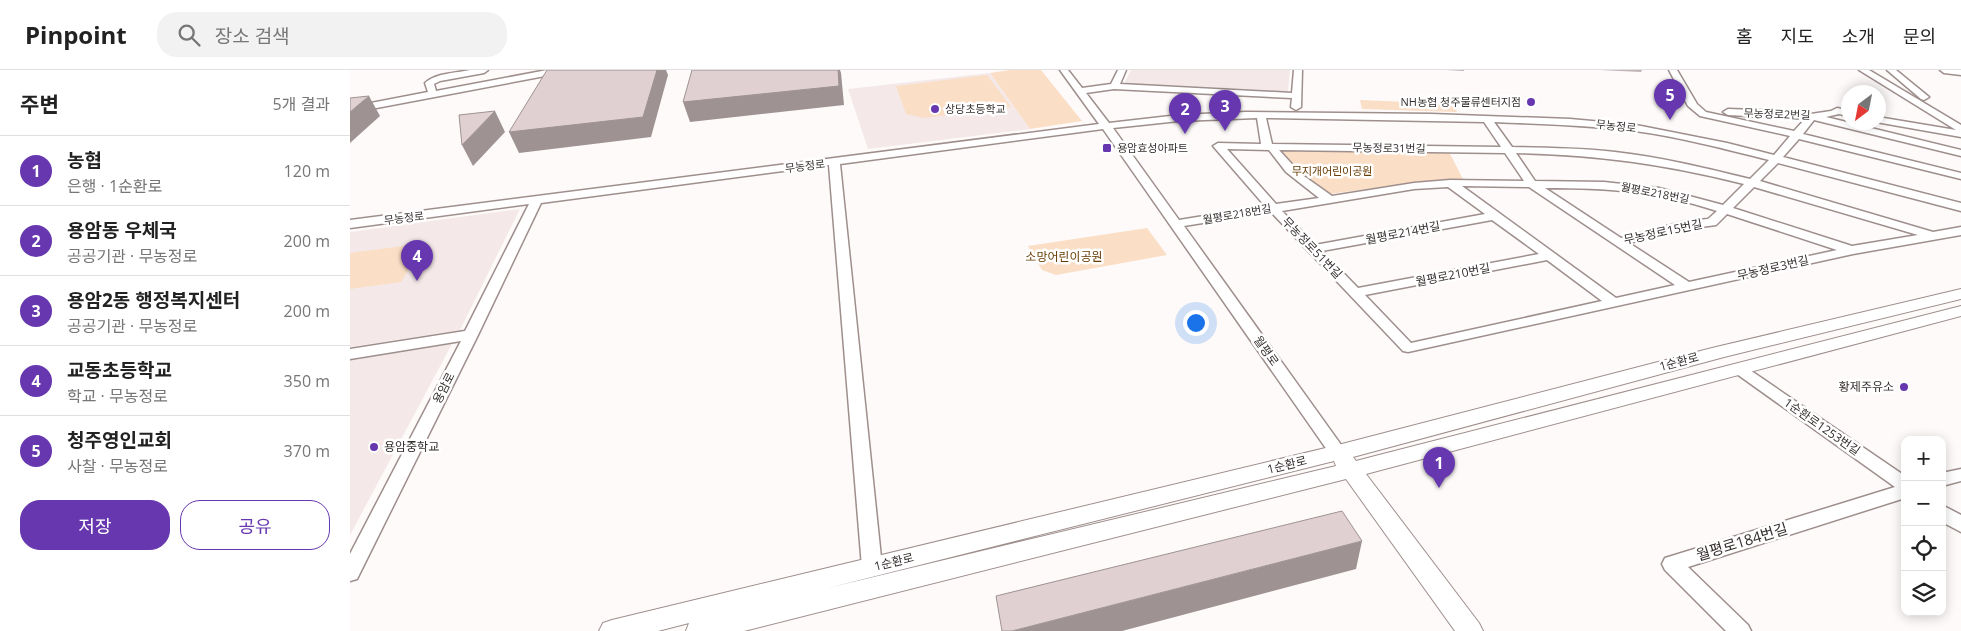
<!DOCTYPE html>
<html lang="ko">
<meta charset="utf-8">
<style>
:root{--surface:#fff;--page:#f2f2f2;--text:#222;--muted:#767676;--line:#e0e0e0;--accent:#6637ae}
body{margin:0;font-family:"Open Sans","Noto Sans KR",sans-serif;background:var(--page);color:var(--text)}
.controls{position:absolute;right:15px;bottom:15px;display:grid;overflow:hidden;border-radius:10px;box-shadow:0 2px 12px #0003}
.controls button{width:45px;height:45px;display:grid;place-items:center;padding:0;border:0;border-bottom:1px solid var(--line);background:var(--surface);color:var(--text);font:25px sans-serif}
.compass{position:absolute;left:1491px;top:15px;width:45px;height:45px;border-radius:50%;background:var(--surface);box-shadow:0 2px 12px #0003;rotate:212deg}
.you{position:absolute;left:845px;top:252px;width:18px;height:18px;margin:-12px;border:4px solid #fff;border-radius:50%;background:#1a73e8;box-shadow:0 0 0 8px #1a73e833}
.badge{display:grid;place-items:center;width:32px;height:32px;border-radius:50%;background:var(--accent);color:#fff;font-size:16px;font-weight:700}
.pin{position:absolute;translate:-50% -41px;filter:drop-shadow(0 1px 2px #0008)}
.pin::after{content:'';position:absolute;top:26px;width:18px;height:15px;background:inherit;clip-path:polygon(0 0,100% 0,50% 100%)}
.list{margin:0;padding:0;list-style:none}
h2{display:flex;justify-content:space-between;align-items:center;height:65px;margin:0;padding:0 20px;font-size:21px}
h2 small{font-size:16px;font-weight:400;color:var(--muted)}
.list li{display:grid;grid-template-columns:32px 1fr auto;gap:15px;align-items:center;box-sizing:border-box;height:70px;padding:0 20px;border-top:1px solid var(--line)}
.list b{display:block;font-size:19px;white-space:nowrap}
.list p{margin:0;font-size:16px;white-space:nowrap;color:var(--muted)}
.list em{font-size:16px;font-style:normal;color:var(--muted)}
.actions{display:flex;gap:10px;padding:15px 20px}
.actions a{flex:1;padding:11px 0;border:1px solid var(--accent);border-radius:20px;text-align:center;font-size:18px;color:var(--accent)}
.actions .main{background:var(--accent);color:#fff}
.icon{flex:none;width:28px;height:28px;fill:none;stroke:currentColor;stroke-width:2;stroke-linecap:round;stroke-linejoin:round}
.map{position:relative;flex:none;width:1611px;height:561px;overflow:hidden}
header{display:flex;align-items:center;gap:30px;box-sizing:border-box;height:70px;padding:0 25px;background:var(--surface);border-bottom:1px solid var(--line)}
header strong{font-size:24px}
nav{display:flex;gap:28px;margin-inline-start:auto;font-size:18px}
.search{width:350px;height:45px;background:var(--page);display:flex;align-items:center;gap:12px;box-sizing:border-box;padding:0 18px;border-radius:20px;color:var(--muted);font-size:19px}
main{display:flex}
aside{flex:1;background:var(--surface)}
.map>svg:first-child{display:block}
.built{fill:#f4e9e8}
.green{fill:#fadec6}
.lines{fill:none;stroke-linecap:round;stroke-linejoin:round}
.minor-casing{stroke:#9e8f8d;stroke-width:3}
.tertiary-casing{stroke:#9e8f8d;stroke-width:2}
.minor{fill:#fff;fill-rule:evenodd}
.tertiary{fill:#fff;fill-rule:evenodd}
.wall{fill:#c2b3b5}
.shaded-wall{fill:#9e9293}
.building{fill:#e1d0d2;stroke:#9e9293}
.poi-dot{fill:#6637ae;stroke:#fff;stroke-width:2}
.labels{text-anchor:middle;stroke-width:5;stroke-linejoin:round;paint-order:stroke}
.far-poi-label{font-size:11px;fill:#352f2e;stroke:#fff;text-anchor:start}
.far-street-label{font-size:11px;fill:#352f2e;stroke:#fff}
.far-park-label{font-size:11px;fill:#683b03;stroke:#fff}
.street-label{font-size:12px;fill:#352f2e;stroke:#fff}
.park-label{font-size:12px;fill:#683b03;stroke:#fff}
.poi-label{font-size:12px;fill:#352f2e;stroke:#fff;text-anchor:end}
.near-street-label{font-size:15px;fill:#352f2e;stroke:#fff}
</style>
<header>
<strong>Pinpoint</strong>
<div class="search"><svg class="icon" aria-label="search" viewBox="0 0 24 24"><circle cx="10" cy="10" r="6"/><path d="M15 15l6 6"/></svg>장소 검색</div>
<nav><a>홈</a><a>지도</a><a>소개</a><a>문의</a></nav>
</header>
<main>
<aside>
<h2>주변<small>5개 결과</small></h2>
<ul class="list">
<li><span class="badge">1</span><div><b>농협</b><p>은행 · 1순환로</p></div><em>120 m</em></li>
<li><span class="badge">2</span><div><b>용암동 우체국</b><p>공공기관 · 무농정로</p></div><em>200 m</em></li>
<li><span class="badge">3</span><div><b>용암2동 행정복지센터</b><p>공공기관 · 무농정로</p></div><em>200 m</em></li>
<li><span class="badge">4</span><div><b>교동초등학교</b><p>학교 · 무농정로</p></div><em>350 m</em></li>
<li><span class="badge">5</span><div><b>청주영인교회</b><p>사찰 · 무농정로</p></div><em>370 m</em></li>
</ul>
<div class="actions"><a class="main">저장</a><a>공유</a></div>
</aside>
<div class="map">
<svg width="1611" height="561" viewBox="0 0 1611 561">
<rect width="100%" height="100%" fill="#fdfaf9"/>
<g class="built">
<path d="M781,0h159l-2,22 -7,2 -151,-9 -5,-3z"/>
<path d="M640,3l40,56 -162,20 -20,-60z"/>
<path d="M170,139l-60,121 -110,17v-115z"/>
<path d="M103,272l-103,193v-176z"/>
</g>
<g class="green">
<path d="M660,0h31l41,51 -52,8 -40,-56z"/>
<path d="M637,5l24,32 -87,11 -18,-4 -10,-28z"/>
<path d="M1010,30l94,4 3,8 -95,-3z"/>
<path d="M928,79l170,1 16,31 -73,5 -62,8 -21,-12z"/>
<path d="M797,158l20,27 -111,20 -14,-5 -14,-24z"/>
<path d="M75,173l-24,39 -51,7v-36z"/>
</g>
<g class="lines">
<g class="minor-casing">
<g id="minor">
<path d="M120,0h18l-4,3 -44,8 -6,3 2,7 111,-21h18l-4,3 -211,40v-6l78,-15 -3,-9c11,-10 31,-10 45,-13z"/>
<path d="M710,0h8l14,18 29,-4 7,-14h8l-6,14 172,9 2,-23h8l-1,37 -5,3 -5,-3 1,-9 -178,-9 -28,4 23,30 70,-8 67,-3 185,2 139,5 66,6 91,18 47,12 16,-19 -90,-20 -12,-10 -19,-36h8l20,34 9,8 88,19 11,-12 -77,-4 -5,-3 5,-3 62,2 21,3 20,-3 6,-3 11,2v6l-9,-2 -13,3 135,33v6l-147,-36 -11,14 158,39v6l-162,-40 -16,18 178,46v8l-183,-48 -18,18 173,51 28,-5v8l-108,19 -445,98 -5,-1 -132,-139 -87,14 160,223 3,4 -3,4 -6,2 -6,-2 -229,-328 -263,35 42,403 -3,6 -7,2 -7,-2 -3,-6 -33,-402 -288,38 -63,132 -118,238 -3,6 -7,2v-27l111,-213 -111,18v-10l115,-18 64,-127 -179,24v-8l749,-96zM907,48l4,26 -43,-1 -5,3 52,60 -86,14 -66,-92 66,-7zM916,48l218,4 17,25 -229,-3zM1144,52c47,2 94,3 141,9 45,6 90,18 134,29l-19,19c-45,-11 -90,-22 -135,-27 -35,-4 -69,-4 -103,-5zM877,79l42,1 17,22 33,26 -43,6zM929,80l226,3 19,28 -74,-1 -36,3 -82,13 -31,-22zM1166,83c82,2 149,11 228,31l-21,21 -64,-17 -55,-6 -69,-1zM1112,116l67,1 146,98 -59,13zM1098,117l37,27 -170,31 -33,-34 132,-22zM1404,117l164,48 -66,11 -119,-38zM1195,118c63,0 111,3 172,23l-9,8 -22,2 -65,17zM1377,144l110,36 -148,32 -60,-39 57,-14 30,-4zM1142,150l47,34 -181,34 -36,-37zM1197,190l55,41 -191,42 -46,-48z"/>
<path d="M1509,0h10l92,55v12l-85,-15h2v-5l78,13z"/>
<path d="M1537,0h9l33,27 -5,3 -3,-1z"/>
<path d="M1590,0h21v5l-17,-2z"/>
<path d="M1389,294l5,2 161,110v22l-217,69 60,58 3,6h-25l-61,-61 -3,-6 3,-6 230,-71 -161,-115 -3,-3 3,-3z"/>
<path d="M1611,399v12l-19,5v-13z"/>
<path d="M1592,435l19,10v17l-19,-10z"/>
</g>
</g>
<g class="tertiary-casing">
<path id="tertiary" d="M1611,219v10l-237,58 -371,100 3,4 23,-6 582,-149v10l-595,158 113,149 4,8h-28l-109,-152 -602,152h-58l3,-8 -31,8h-59l4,-8 9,-3 726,-175 374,-97zM984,391l2,5 -508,122z"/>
</g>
<use href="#minor" class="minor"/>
<use href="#tertiary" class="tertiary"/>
</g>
<g class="wall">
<path d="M1096,0h18v1z"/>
<path d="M1250,0h42l-1,2z"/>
</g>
<g class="shaded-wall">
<path d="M307,0h9l2,5 -17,62 -132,16 -10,-21z"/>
<path d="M488,0h2l1,3 3,32 -154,17 -7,-20z"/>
<path d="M19,26l11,20 -30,27v-31z"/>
<path d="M145,41l10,21 -32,34 -11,-21z"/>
<path d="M1012,471l-6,28 -234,62h-110z"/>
</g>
<g class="building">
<path d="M197,0h110l-14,47 -134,15z"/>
<path d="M342,0h146l1,16 -156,16z"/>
<path d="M19,26l-19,16v-14z"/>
<path d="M145,41l-33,34 -3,-30z"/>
<path d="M992,441l20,30 -350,90h-10l-6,-35z"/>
</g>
<g class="poi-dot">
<circle cx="1181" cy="32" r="5"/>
<circle cx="585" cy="39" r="5"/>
<rect x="752" y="73" width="10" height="10" rx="2.5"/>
<circle cx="1554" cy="317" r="5"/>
<circle cx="24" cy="377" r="5"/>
</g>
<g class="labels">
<g class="far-poi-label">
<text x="1171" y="36" text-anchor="end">NH농협 청주물류센터지점</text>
<text x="595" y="43">상당초등학교</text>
<text x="767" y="82">용암효성아파트</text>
</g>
<g class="far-street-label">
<text transform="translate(1427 44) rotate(2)" y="4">무농정로2번길</text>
<text transform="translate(1266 56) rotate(6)" y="4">무농정로</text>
<text transform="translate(1039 78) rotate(1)" y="4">무농정로31번길</text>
<text transform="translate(455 96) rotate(-7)" y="4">무농정로</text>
<text transform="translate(1305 123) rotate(11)" y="4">월평로218번길</text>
<text transform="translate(887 144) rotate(-10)" y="4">월평로218번길</text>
<text transform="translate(54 148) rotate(-7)" y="4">무농정로</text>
</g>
<g class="far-park-label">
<text x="982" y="105">무지개어린이공원</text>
</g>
<g class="street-label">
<text transform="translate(1313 162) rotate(-12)" y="4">무농정로15번길</text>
<text transform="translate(1053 163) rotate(-11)" y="4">월평로214번길</text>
<text transform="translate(962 178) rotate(46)" y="4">무농정로51번길</text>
<text transform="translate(1423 198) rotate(-13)" y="4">무농정로3번길</text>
<text transform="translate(1103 205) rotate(-11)" y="4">월평로210번길</text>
<text transform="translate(916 281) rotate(55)" y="4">월평로</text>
<text transform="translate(1329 292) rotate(-15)" y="4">1순환로</text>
<text transform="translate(94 318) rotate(-63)" y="4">용암로</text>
<text transform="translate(1472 357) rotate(35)" y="4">1순환로1253번길</text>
<text transform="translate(937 395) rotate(-14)" y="4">1순환로</text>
<text transform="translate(544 492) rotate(-14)" y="4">1순환로</text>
</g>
<g class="park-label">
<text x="714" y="191">소망어린이공원</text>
</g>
<g class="poi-label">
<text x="1544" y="321">황제주유소</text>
<text x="34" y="381" text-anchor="start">용암중학교</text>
</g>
<g class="near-street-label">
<text transform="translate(1392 472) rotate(-17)" y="5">월평로184번길</text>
</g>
</g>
</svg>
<div class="controls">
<button>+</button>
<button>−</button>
<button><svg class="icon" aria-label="locate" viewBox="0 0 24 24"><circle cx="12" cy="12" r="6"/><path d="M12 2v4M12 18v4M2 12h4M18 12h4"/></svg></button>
<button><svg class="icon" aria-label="layers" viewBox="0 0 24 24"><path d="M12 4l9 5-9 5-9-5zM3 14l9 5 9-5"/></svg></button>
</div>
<svg class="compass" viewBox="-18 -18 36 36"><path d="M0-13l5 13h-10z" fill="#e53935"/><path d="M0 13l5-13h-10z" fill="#767676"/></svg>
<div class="you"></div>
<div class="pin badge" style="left:1089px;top:418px">1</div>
<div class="pin badge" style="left:835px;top:64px">2</div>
<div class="pin badge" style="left:875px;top:61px">3</div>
<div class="pin badge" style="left:67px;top:211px">4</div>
<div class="pin badge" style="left:1320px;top:50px">5</div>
</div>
</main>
